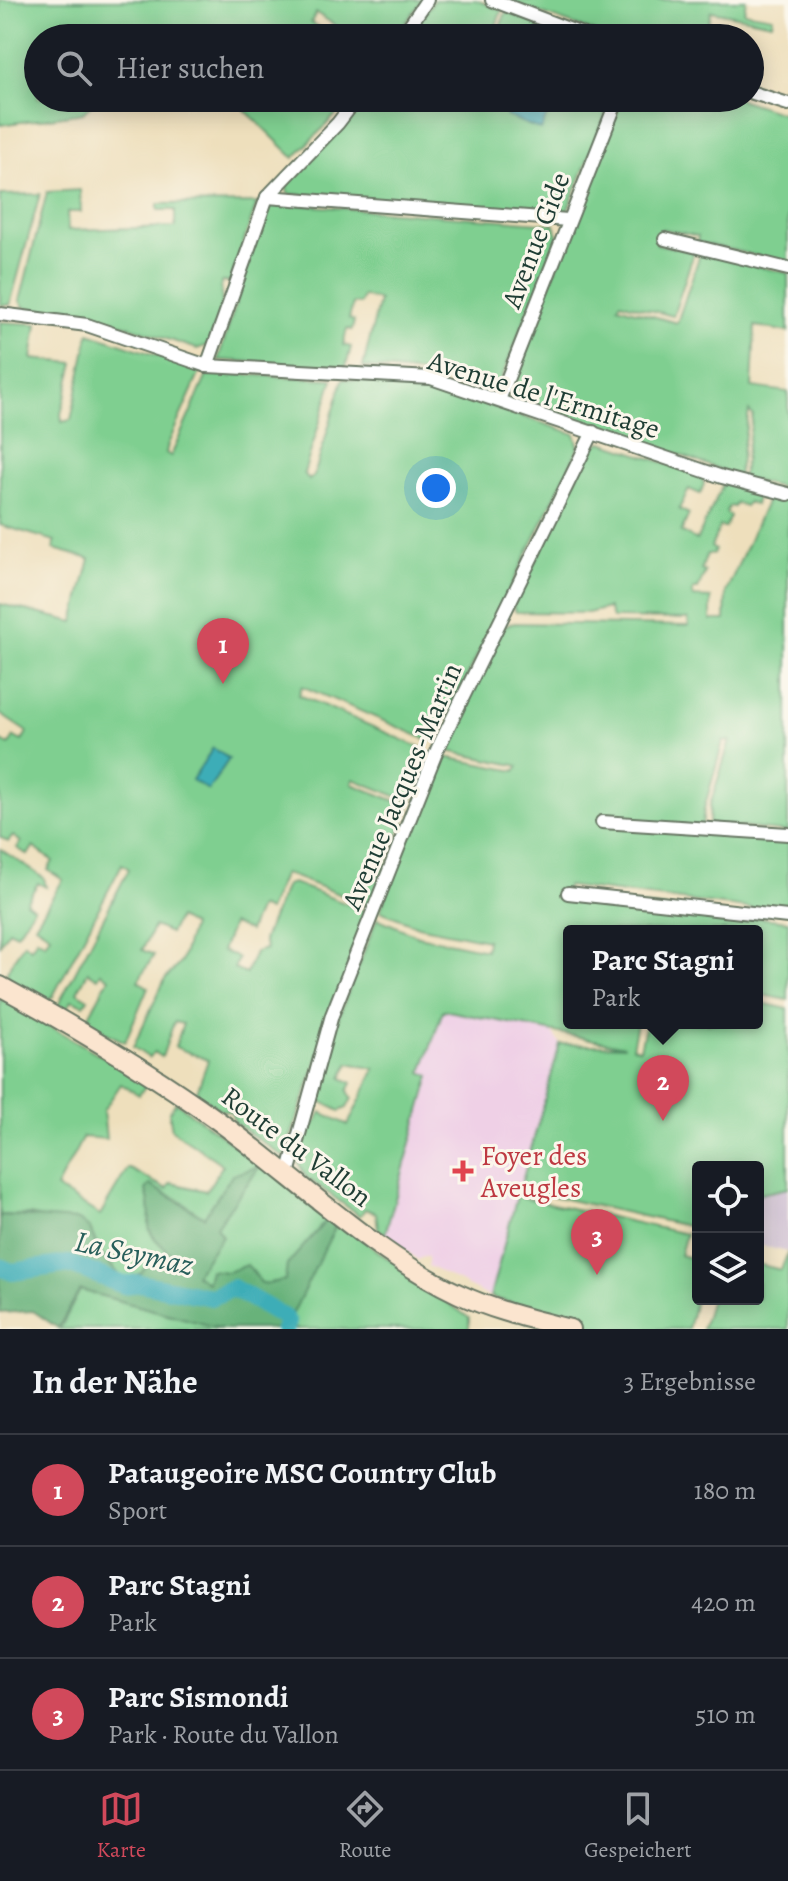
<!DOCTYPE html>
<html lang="de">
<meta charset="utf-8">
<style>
:root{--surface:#171b24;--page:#20242c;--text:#f1f3f6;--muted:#9ea1a6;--line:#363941;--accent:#d1495b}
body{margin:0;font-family:Alegreya,serif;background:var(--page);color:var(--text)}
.controls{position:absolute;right:24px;bottom:24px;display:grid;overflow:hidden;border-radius:8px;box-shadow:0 4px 20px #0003}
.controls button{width:72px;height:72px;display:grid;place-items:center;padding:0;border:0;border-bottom:2px solid var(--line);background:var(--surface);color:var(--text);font:40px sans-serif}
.you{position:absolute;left:436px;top:488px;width:28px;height:28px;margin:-20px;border:6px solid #fff;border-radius:50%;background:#1a73e8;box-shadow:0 0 0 12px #1a73e833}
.badge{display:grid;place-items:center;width:52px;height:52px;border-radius:50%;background:var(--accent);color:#fff;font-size:26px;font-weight:700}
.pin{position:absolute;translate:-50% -66px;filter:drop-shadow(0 2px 4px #0008)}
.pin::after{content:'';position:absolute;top:42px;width:28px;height:24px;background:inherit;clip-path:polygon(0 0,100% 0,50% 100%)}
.popup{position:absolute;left:563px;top:925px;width:200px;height:104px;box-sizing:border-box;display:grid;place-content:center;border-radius:8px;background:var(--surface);filter:drop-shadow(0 2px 6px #0005);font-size:26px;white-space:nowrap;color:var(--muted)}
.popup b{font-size:30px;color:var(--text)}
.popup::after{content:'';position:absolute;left:50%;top:100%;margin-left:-16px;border:16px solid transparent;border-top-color:var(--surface)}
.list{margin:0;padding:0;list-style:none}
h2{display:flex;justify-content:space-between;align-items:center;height:104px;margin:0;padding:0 32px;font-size:34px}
h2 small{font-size:26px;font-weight:400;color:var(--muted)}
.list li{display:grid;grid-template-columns:52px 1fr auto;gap:24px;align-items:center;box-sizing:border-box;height:112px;padding:0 32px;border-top:2px solid var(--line)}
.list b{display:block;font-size:30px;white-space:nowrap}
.list p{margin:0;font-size:26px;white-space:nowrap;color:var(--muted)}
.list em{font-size:26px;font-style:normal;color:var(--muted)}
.icon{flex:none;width:44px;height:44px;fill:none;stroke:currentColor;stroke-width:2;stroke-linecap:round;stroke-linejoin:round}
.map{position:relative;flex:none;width:788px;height:1329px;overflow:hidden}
.search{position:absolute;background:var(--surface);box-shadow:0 4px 20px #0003;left:24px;right:24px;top:24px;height:88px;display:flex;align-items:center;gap:20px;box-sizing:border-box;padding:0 28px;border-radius:44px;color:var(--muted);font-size:30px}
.sheet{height:440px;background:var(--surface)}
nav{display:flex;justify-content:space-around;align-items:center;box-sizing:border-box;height:112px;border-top:2px solid var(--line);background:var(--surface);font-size:22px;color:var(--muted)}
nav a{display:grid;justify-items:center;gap:4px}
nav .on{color:var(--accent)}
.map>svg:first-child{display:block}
.built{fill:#efd0e6}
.industrial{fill:#cdbed2}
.green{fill:#7fcf90;stroke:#4f8662;stroke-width:2}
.forest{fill:#67b27a;stroke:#437857;stroke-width:2}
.water{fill:#3cadb7;stroke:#2e7576;stroke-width:2}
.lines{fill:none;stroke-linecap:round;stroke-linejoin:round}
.river{stroke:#3cadb7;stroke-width:18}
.minor-casing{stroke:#677664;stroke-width:16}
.secondary-casing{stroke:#677664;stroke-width:22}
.minor{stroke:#fff;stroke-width:12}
.secondary{stroke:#fbe5cf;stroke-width:18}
.health-dot{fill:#e0444e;stroke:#fbf7ec;stroke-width:3}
.labels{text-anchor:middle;stroke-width:6;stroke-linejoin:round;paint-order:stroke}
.street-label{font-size:28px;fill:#1f3d34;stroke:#fbf7ec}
.health-label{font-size:28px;fill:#be3a42;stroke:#fbf7ec;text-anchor:start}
.water-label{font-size:30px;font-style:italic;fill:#285f5b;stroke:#fbf7ec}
</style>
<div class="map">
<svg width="788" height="1329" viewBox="0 0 788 1329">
<rect width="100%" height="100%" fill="#fbf7ec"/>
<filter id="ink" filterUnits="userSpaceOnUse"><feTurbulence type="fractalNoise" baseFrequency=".0125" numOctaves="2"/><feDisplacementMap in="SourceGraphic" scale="16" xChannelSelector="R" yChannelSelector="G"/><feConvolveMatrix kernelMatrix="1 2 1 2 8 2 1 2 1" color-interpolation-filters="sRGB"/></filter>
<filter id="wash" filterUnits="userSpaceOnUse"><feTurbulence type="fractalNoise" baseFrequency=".006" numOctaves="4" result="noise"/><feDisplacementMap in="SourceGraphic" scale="32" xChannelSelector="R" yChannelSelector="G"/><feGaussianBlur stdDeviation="1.8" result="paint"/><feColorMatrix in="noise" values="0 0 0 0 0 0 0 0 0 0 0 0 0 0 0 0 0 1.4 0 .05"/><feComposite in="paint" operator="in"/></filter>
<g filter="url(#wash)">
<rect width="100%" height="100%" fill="#eedfbc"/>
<path class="built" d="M442,1010l109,21 9,13 -70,253 -62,-31v-9l-5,-1 -5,4 -33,-26 45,-158 -8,-4z"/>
<path class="industrial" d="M788,1188v64l-30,-7v-53z"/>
<g class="green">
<path d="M0,0h422l-27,38h-40l-39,-25 -5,9 26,16h-299v60h60l-15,15 -83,12z"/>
<path d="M434,0h42l26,10 -11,28h-83z"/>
<path d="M504,0h242l-2,12 29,5 -1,6 -61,-12 -6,27h-94z"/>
<path d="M506,12l69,26h-79z"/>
<path d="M233,98h119l-58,60z"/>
<path d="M365,98h247l-44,111 -7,4 -273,-19 -2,-11 60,-59z"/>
<path d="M623,98h113l52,17v148l-91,-21 1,-6 -36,-7 -5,15 37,8 -21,64 -53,-14 -2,4 59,17 23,-69 88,19v59l-33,-6 -3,61 36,5v97l-46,-11 11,-63 -4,-4 -11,65 -228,-82 -1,-5z"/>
<path d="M80,190l1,22h-14l1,18 107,-3v-17h-17v-6l99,-1 -27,79h-9l1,23 -14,40 -11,4 -84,-28 -89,-14 -4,-6 27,-109z"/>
<path d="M40,194l-30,111h-10v-110z"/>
<path d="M272,203l282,21 4,11 -59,150 -8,4 -39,-13 -89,-9 16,-67 -16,-4 -3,8 -7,-1 -4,16 5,2 -2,9 -5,-1 -4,16 8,2 -5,20 -128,-7 49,-155z"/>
<path d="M0,322l37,2 -5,35 42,4 -13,51 1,8 9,-2 18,-87 112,37 -33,74 -2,9 5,3 37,-83 125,6 -29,94 5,7 5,-4 29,-97 88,7 144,48 4,13 -141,289 -10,4 -126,-54 -3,9 125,54 4,9 -17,44 -58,-23 -1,5 57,22 -39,100 -86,-33 -16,38 -9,-4 -10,24 -17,-7 -10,27 16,7 -4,11 12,5 9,-22 11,-3 -3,-9 23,-55 7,-2 75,29 -84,245 -49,-34 -4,-11 -11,-2 -24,-16 12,-34 -33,-13 8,-23 -9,-2 -12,35 -8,-5 -5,6 -16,-11 32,-68 16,-17 11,-36 -14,-8 -8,15 -16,-7 -12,24 12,5 -16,26 10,6 -23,55 -40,-19 24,-45 -8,-5 -3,5 -10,-6 -11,20 11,7 -4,6 -12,-5 -7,11 -8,-4 72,-138 -7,-5 -70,134 -4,2 -39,-21 -2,-8 17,-28 7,5 6,-10 8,5 5,-8 -15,-10 28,-45 -15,-10 5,-9 -20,-14 -5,8 -11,-7 4,-6 -8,-6 -5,6 -8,-5v-97l9,5 5,-8 8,4 5,-9 -27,-18v-110l74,18 16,-63 -36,-10 1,-8 -55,-16z"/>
<path d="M602,442l99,33 3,9 -4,10 -11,-5 -10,20 10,5 -8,18 16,8 27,-58 34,10 -3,13 -7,-3 -3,4 -9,-3 -2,4 -5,-1 -3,7 4,3 -5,12 -5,-2 -9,21 4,3 -2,4h-6l-6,16 4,2 -7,17h-5v8l18,1v22h14l1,-28 41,-92 4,-4 17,3v333l-79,-8 1,-19 20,-64 -7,1 -19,67 -2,17 86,11v76l-221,-27 -3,11 224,24v79l-31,-6v-63h-188v92h68l-5,24 8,2 6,-26h111v-21l31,7v179l-28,6 -2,-27 -40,-3 -20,3v23l-11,36 -167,-37 40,-145 65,2 -182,-36 -21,62 8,4 -45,158 -7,-5 -2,-16 -11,-4 -5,7 -54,-39 -8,-15 11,-42 7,3 5,-11 27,13 27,-56 -26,-6 -7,15 10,5 -4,8 4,7 -5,10 -7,3 -26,-13 18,-64 45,-116 41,18 68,14 1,-10 -69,-14 -38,-15 60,-155 75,15 4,-5 -71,-15 -3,-5 58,-119 8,-4 178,3 -1,-7 -76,-1 -4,-10 -20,5 -72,-1 -3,-5 78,-160z"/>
<path d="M0,849l44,29 2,9 -8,-4 -12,19 8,6 -17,26 -8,-4 -9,14z"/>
<path d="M0,998l148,84 -9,13 -18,-11 -18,27 3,28 -23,-2 -27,51 44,27 28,-47 39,21 4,-6 35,8 17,-26 -51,-35 -3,-17 7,-11 293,216v11h-181l-107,-55 78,-107 -27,9 -28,41 -28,-19 -26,-12 -4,4c13,40 -14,32 28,66l-11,10 -40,13 -23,-26 -10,-24 -60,-14h-30z"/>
<path d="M517,1196l169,38 -6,21 18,5v29l-10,40h-83l-115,-32z"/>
<path d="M788,1252v77h-86l9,-30h47v-35l23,6z"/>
<path d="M80,1290l143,39h-163z"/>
</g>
<path class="forest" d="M260,1166l-44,61 6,9 -27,39 12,7 3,-12 17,2 20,-7c20,19 4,22 38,15l2,-15 42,-48 8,6 -45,92 2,14h-71l-143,-39 -22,38 -25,-17 -33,2v-98l79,5 11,9 10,24 23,26 17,-5 9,-12 15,4 10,-10c-42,-34 -15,-26 -28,-66l4,-5 54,32 28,-42z"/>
<g class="water">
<path d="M511,102l36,14 -6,14 -35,-14z"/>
<path d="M213,748l16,11 -21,31 -16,-10z"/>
</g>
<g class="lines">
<path class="river" d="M0,1267l12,5 57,-8 55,21 15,-2 72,14 22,-9 51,29 4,6 -4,6"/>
</g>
</g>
<g filter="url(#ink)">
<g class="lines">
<g class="minor-casing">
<g id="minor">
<path d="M492,0l100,38"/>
<path d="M401,38l26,-38"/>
<path d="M750,92l38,12"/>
<path d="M267,197l301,23"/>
<path d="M665,239l123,30"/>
<path d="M0,314l87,11 120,41 224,12 291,99 66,17"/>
<path d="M207,366l60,-169 71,-74 19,-25"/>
<path d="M499,400l119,-302"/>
<path d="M602,822l186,12"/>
<path d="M568,893l220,24"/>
<path d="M288,1174l44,-159 105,-265 156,-318"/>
</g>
</g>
<g class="secondary-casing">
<path id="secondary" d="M0,986c75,41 148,84 217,134 77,56 158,135 242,174 36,17 73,25 111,35"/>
</g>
<use href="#minor" class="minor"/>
<use href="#secondary" class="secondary"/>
</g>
</g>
<path class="health-dot" d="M459 1159h8v8h8v8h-8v8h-8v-8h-8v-8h8z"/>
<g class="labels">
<g class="street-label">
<text transform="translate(535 240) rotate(-69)" y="10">Avenue Gide</text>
<text transform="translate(544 394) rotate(17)" y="10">Avenue de l'Ermitage</text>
<text transform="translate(401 786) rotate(-67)" y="10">Avenue Jacques-Martin</text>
<text transform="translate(297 1146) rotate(37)" y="10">Route du Vallon</text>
</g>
<g class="health-label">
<text x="481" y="1165">Foyer des<tspan x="481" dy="32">Aveugles</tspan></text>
</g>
<g class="water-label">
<text transform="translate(134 1253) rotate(12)" y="10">La Seymaz</text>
</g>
</g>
</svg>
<div class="controls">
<button><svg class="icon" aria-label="locate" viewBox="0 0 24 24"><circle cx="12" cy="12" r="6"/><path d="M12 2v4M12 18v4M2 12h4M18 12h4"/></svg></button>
<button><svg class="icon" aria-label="layers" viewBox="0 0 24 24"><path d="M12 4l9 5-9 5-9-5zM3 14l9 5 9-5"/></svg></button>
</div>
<div class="you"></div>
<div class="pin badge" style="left:223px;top:684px">1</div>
<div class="pin badge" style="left:663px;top:1121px">2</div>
<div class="popup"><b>Parc Stagni</b>Park</div>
<div class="pin badge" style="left:597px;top:1275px">3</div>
<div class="search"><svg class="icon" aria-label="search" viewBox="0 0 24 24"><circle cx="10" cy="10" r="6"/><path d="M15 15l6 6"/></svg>Hier suchen</div>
</div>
<section class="sheet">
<h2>In der Nähe<small>3 Ergebnisse</small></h2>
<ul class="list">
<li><span class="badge">1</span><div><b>Pataugeoire MSC Country Club</b><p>Sport</p></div><em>180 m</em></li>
<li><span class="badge">2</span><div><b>Parc Stagni</b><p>Park</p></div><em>420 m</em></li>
<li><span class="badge">3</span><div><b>Parc Sismondi</b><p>Park · Route du Vallon</p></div><em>510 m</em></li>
</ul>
</section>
<nav>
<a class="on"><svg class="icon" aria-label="map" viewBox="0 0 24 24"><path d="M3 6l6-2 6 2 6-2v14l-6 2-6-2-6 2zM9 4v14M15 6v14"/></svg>Karte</a>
<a><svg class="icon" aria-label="directions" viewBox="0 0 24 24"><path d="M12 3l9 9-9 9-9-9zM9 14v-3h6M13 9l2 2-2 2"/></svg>Route</a>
<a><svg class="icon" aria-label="saved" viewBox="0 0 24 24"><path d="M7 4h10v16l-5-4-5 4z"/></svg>Gespeichert</a>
</nav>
